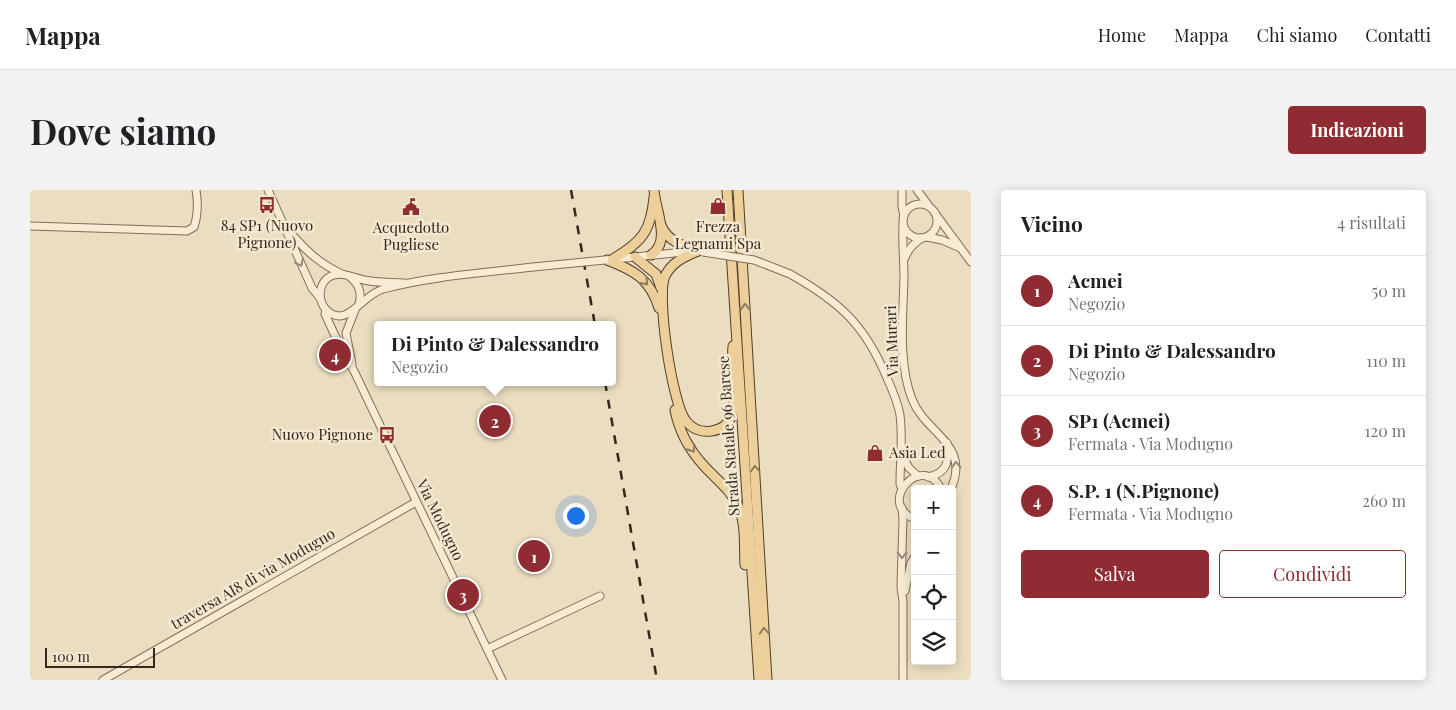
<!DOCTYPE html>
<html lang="it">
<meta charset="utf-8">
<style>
:root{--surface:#fff;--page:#f2f2f2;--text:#202124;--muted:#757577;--line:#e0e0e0;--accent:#8f2c31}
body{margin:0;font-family:"Playfair Display",serif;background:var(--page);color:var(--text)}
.controls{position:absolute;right:15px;bottom:15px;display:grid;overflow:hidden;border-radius:5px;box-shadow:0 2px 12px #0003}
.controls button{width:45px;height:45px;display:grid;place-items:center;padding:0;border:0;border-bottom:1px solid var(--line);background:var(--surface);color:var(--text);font:25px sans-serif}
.scale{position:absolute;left:15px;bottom:12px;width:110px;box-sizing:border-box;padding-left:5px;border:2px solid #34271d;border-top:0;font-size:14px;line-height:18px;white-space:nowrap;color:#34271d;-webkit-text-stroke:4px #f3e8d0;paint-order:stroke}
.you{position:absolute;left:545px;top:325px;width:18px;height:18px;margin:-12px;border:4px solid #fff;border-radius:50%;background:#1a73e8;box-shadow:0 0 0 8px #1a73e833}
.badge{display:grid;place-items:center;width:32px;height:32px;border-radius:50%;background:var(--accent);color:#fff;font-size:16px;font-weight:700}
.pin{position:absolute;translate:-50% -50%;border:2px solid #fff;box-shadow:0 1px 5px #0006}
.popup{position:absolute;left:344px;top:131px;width:242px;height:65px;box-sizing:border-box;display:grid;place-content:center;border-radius:5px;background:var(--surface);filter:drop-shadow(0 1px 4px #0005);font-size:16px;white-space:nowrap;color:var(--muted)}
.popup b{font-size:19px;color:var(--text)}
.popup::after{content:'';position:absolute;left:50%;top:100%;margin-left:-10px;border:10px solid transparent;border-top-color:var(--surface)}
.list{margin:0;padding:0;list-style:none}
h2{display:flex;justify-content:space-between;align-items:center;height:65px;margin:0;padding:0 20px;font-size:21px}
h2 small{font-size:16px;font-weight:400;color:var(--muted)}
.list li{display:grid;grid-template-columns:32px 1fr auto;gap:15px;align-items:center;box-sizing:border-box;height:70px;padding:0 20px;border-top:1px solid var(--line)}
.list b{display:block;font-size:19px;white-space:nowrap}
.list p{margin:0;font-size:16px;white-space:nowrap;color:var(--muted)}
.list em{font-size:16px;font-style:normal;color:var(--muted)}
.actions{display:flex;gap:10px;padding:15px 20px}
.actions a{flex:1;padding:11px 0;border:1px solid var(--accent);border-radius:5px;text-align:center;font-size:18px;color:var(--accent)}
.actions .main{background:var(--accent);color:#fff}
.icon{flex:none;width:28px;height:28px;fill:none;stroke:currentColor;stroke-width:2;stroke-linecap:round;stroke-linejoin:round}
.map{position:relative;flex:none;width:941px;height:490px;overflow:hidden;border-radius:5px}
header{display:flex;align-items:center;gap:30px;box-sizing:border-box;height:70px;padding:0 25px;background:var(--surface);border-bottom:1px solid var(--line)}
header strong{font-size:24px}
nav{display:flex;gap:28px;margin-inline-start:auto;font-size:18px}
.intro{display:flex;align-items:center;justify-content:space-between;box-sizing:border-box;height:120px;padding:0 30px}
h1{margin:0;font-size:35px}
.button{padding:12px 22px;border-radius:5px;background:var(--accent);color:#fff;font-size:18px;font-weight:700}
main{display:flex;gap:30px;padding:0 30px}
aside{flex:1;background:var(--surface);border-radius:5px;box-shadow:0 2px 12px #0003}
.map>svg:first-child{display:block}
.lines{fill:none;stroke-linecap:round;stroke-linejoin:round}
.minor-casing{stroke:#836e59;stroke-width:9}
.major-casing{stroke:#513d2e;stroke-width:11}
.minor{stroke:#f7ebd3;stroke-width:7}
.major{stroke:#edd099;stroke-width:9}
.rail{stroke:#34271d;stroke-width:2.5;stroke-dasharray:9 9;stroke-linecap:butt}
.minor-bridge-casing{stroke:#836e59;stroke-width:9;stroke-linecap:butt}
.minor-bridge{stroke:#f7ebd3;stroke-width:7}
.oneway{stroke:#968978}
.oneway2{stroke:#907c5b}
.labels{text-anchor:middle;stroke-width:5;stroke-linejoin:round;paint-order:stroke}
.poi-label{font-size:15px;fill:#34271d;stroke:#f3e8d0}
.street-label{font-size:15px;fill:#34271d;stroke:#f3e8d0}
</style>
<header>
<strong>Mappa</strong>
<nav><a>Home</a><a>Mappa</a><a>Chi siamo</a><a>Contatti</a></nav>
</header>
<div class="intro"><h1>Dove siamo</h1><a class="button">Indicazioni</a></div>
<main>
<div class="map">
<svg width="941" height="490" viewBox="0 0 941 490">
<rect width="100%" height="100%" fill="#ebddc0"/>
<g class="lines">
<g class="minor-casing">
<g id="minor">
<path d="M238,0l44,98 8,10"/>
<path d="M872,0v16l2,10"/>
<path d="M887,0l12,16"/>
<circle cx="890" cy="31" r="17"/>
<path d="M907,26l34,46"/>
<path d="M873,34c-1,18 1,36 1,54 -1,37 -6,86 8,121 13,35 59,44 39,90"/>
<path d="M0,36l157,5 7,-4c4,-12 4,-25 2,-37"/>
<path d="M259,41c16,19 31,33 53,43"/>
<path d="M897,47l15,3 16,7"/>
<path d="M875,68c3,-9 9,-15 17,-20"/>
<path d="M585,69l79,-8"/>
<path d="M760,84c50,28 75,51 97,104 5,11 11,25 13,37 3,23 0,46 0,69l2,5"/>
<path d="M320,87c9,8 12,15 9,27"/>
<path d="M375,93c-14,-1 -28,0 -41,-3 -10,-2 -20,-8 -30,-5 -21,6 -17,39 5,41 14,0 27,-22 44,-27 49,-13 100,-16 150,-22"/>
<path d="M296,120l-1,4 18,39 11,18 148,309"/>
<path d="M322,174l-6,-31 9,-23"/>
<path d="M872,265l7,13 9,8"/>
<path d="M898,287c20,-4 21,-16 19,-34"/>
<path d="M872,318l1,11 -2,68 2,14v79"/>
<path d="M885,329c-40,-15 7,-68 26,-30"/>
<path d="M875,401l6,-28 4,-7"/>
<path d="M457,459l113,-53"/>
<path d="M73,490l313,-178"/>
</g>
</g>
<g class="major-casing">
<g id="major">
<path d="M697,0l32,490"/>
<path d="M708,0l29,490"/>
<path d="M631,35c6,16 22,21 37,26"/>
<path d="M668,61c-14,6 -26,11 -33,25 -9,19 7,128 21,145 12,16 39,13 46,-6 5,-14 -1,-51 1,-69"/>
<path d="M621,65c21,-13 4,-46 3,-65"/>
<path d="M605,67l21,17 5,14"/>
<path d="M583,69c29,-17 38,-28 41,-62"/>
<path d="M577,70c27,10 43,19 52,48"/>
<path d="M645,220c4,21 15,41 30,57 12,13 27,24 34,41 7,17 5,39 6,57"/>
</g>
</g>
<use href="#minor" class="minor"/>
<use href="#major" class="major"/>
<g class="rail">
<path d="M541,0l24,135"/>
<path d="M575,192l52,298"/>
</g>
<g class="minor-bridge-casing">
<g id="minor-bridge">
<path d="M673,62l51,8 36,14"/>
<path d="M503,77l72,-7"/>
</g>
</g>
<use href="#minor-bridge" class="minor-bridge"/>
</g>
<defs><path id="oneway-chevron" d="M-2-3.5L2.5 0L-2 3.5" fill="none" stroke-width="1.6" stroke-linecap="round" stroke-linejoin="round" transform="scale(1.25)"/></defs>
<g class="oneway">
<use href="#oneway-chevron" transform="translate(270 73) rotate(65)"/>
<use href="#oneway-chevron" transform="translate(926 275) rotate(-93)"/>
<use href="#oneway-chevron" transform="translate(872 365) rotate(91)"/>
</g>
<g class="oneway2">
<use href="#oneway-chevron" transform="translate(615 92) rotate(48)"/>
<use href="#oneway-chevron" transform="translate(715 117) rotate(-93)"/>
<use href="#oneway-chevron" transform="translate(662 259) rotate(58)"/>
<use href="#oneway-chevron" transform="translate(725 279) rotate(-93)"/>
<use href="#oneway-chevron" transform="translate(734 441) rotate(-94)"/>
</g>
<defs>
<g id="bus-bare" transform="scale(1.35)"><path d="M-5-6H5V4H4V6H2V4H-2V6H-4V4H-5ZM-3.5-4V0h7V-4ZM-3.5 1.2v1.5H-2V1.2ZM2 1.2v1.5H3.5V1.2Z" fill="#8f2c31" stroke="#f3e8d0" stroke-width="2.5" paint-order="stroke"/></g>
<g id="shop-bare" transform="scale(1.35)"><path d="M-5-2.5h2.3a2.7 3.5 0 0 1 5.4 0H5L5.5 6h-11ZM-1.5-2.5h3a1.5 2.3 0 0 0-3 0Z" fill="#8f2c31" stroke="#f3e8d0" stroke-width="2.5" paint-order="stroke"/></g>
<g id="civic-bare" transform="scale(1.35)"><path d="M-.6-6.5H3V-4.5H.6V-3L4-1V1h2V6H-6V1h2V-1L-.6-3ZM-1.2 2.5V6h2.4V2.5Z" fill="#8f2c31" stroke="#f3e8d0" stroke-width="2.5" paint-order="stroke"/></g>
</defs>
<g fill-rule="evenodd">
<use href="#bus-bare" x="237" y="15"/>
<use href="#shop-bare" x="688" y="16"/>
<use href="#civic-bare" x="381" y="17"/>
<use href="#bus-bare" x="357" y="245"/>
<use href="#shop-bare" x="845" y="263"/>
</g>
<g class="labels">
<g class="poi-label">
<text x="237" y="41">84 SP1 (Nuovo<tspan x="237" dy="17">Pignone)</tspan></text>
<text x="688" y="42">Frezza<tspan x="688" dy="17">Legnami Spa</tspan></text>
<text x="381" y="43">Acquedotto<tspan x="381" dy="17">Pugliese</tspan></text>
<text x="343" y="250" text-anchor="end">Nuovo Pignone</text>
<text x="859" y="268" text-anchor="start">Asia Led</text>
</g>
<g class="street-label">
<text transform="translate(862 151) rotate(-92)" y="5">Via Murari</text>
<text transform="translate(699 246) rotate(-94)" y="5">Strada Statale 96 Barese</text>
<text transform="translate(410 330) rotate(64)" y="5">Via Modugno</text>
<text transform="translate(223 389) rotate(-30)" y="5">traversa AI8 di via Modugno</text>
</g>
</g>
</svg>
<div class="controls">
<button>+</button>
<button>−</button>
<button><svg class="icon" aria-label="locate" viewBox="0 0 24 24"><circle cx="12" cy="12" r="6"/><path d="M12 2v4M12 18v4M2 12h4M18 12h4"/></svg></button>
<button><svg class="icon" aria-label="layers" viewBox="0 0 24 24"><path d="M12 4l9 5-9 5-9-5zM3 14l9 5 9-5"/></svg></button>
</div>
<div class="scale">100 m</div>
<div class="you"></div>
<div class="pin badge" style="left:504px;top:366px">1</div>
<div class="pin badge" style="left:465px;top:231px">2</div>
<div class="popup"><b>Di Pinto &amp; Dalessandro</b>Negozio</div>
<div class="pin badge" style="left:433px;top:405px">3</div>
<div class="pin badge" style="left:305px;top:165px">4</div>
</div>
<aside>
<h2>Vicino<small>4 risultati</small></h2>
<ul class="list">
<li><span class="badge">1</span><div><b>Acmei</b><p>Negozio</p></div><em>50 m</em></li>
<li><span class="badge">2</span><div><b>Di Pinto &amp; Dalessandro</b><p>Negozio</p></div><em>110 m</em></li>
<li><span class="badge">3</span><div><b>SP1 (Acmei)</b><p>Fermata · Via Modugno</p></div><em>120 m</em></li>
<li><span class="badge">4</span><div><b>S.P. 1 (N.Pignone)</b><p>Fermata · Via Modugno</p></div><em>260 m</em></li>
</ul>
<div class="actions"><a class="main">Salva</a><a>Condividi</a></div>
</aside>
</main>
